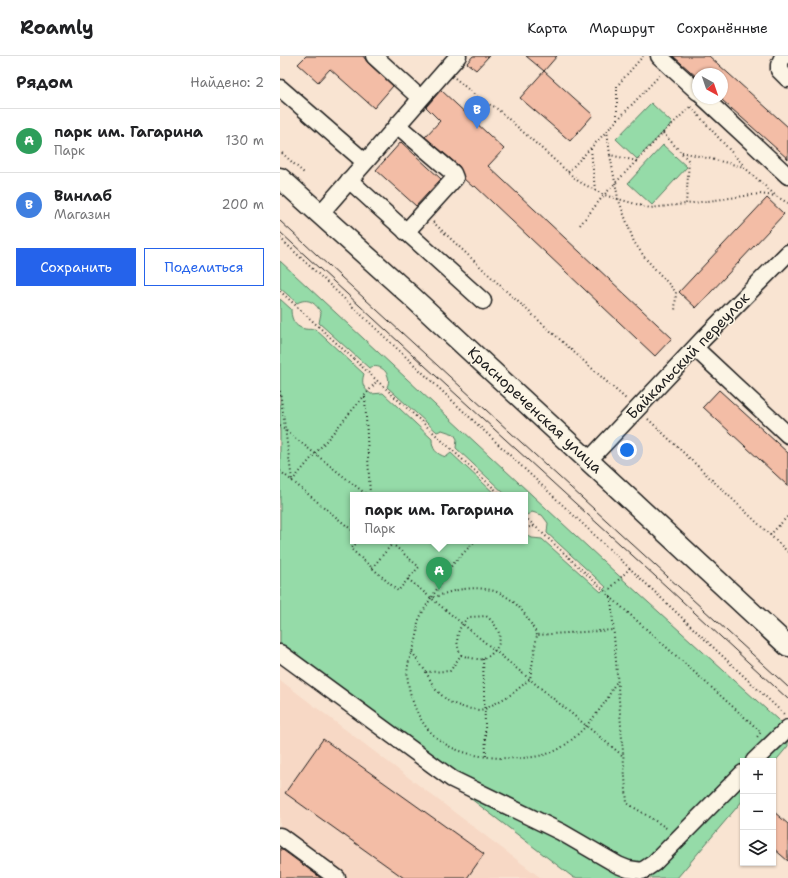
<!DOCTYPE html>
<html lang="ru">
<meta charset="utf-8">
<style>
:root{--surface:#fff;--page:#f2f2f2;--text:#202124;--muted:#757577;--line:#e0e0e0;--accent:#2563eb}
body{margin:0;font-family:"Shantell Sans",sans-serif;background:var(--page);color:var(--text)}
.controls{position:absolute;right:12px;bottom:12px;display:grid;overflow:hidden;border-radius:0px;box-shadow:0 1px 3px #0004}
.controls button{width:36px;height:36px;display:grid;place-items:center;padding:0;border:0;border-bottom:1px solid var(--line);background:var(--surface);color:var(--text);font:20px sans-serif}
.compass{position:absolute;left:412px;top:12px;width:36px;height:36px;border-radius:50%;background:var(--surface);box-shadow:0 1px 3px #0004;rotate:140deg}
.you{position:absolute;left:347px;top:394px;width:14px;height:14px;margin:-10px;border:3px solid #fff;border-radius:50%;background:#1a73e8;box-shadow:0 0 0 6px #1a73e833}
.badge{display:grid;place-items:center;width:26px;height:26px;border-radius:50%;background:var(--accent);color:#fff;font-size:13px;font-weight:700}
.pin{position:absolute;translate:-50% -33px;filter:drop-shadow(0 1px 2px #0008)}
.pin::after{content:'';position:absolute;top:21px;width:14px;height:12px;background:inherit;clip-path:polygon(0 0,100% 0,50% 100%)}
.popup{position:absolute;left:70px;top:436px;width:178px;height:52px;box-sizing:border-box;display:grid;place-content:center;border-radius:0px;background:var(--surface);filter:drop-shadow(0 1px 3px #0005);font-size:13px;white-space:nowrap;color:var(--muted)}
.popup b{font-size:15px;color:var(--text)}
.popup::after{content:'';position:absolute;left:50%;top:100%;margin-left:-8px;border:8px solid transparent;border-top-color:var(--surface)}
.list{margin:0;padding:0;list-style:none}
h2{display:flex;justify-content:space-between;align-items:center;height:52px;margin:0;padding:0 16px;font-size:17px}
h2 small{font-size:13px;font-weight:400;color:var(--muted)}
.list li{display:grid;grid-template-columns:26px 1fr auto;gap:12px;align-items:center;box-sizing:border-box;height:64px;padding:0 16px;border-top:1px solid var(--line)}
.list b{display:block;font-size:15px;white-space:nowrap}
.list p{margin:0;font-size:13px;white-space:nowrap;color:var(--muted)}
.list em{font-size:13px;font-style:normal;color:var(--muted)}
.actions{display:flex;gap:8px;padding:12px 16px}
.actions a{flex:1;padding:9px 0;border:1px solid var(--accent);border-radius:0px;text-align:center;font-size:14px;color:var(--accent)}
.actions .main{background:var(--accent);color:#fff}
.icon{flex:none;width:22px;height:22px;fill:none;stroke:currentColor;stroke-width:2;stroke-linecap:round;stroke-linejoin:round}
.map{position:relative;flex:none;width:508px;height:822px;overflow:hidden}
header{display:flex;align-items:center;gap:24px;box-sizing:border-box;height:56px;padding:0 20px;background:var(--surface);border-bottom:1px solid var(--line)}
header strong{font-size:19px}
nav{display:flex;gap:22px;margin-inline-start:auto;font-size:14px}
main{display:flex}
aside{flex:1;background:var(--surface)}
.map>svg:first-child{display:block}
.built{fill:#f7d8c5}
.green{fill:#95dba8;stroke:#587c62}
.building{fill:#f3bda6;stroke:#1c1c1c}
.lines{fill:none;stroke-linecap:round;stroke-linejoin:round}
.minor-casing{stroke:#1c1c1c;stroke-width:19}
.major-casing{stroke:#1c1c1c;stroke-width:23}
.path{stroke:#1c1c1c;stroke-width:2;stroke-dasharray:1 3;stroke-linecap:butt}
.minor{stroke:#fcf5e5;stroke-width:16}
.major{stroke:#fcf5e5;stroke-width:20}
.tram{stroke:#1c1c1c;stroke-width:1}
.labels{text-anchor:middle;stroke-width:3;stroke-linejoin:round;paint-order:stroke}
.street-label{font-size:15px;fill:#1c1c1c;stroke:#fcf5e5}
</style>
<header>
<strong>Roamly</strong>
<nav><a>Карта</a><a>Маршрут</a><a>Сохранённые</a></nav>
</header>
<main>
<aside>
<h2>Рядом<small>Найдено: 2</small></h2>
<ul class="list">
<li><span class="badge" style="background:#2e9e5b">A</span><div><b>парк им. Гагарина</b><p>Парк</p></div><em>130 m</em></li>
<li><span class="badge" style="background:#3f7fe0">B</span><div><b>Винлаб</b><p>Магазин</p></div><em>200 m</em></li>
</ul>
<div class="actions"><a class="main">Сохранить</a><a>Поделиться</a></div>
</aside>
<div class="map">
<svg width="508" height="822" viewBox="0 0 508 822">
<rect width="100%" height="100%" fill="#f9e4d2"/>
<filter id="ink" filterUnits="userSpaceOnUse"><feTurbulence type="fractalNoise" baseFrequency=".025" numOctaves="2"/><feDisplacementMap in="SourceGraphic" scale="8" xChannelSelector="R" yChannelSelector="G"/><feConvolveMatrix kernelMatrix="1 2 1 2 8 2 1 2 1" color-interpolation-filters="sRGB"/></filter>
<g filter="url(#ink)">
<path class="built" d="M0,624l261,198h-261z"/>
<g class="green">
<path d="M371,47l21,20 -35,36 -21,-20z"/>
<path d="M383,89l24,22 -35,38 -24,-22z"/>
<path d="M0,205l337,313 171,155v17l-15,18v-3h-30v39l-66,78h-103l-294,-226v-353l11,10c0,16 9,22 24,20l49,45c-3,9 -1,14 7,20l12,-1 49,46c0,10 4,15 14,18l5,-4 45,42h-143v46h172v-7l7,4 10,1 59,53 5,-5 -59,-54 1,-10 -6,-8 -10,-3 -5,3 -2,-3v-17h-19l-50,-47 1,-9 -3,-5 -12,-4 -5,2 -50,-45c6,-12 -6,-25 -18,-19l-50,-45 2,-10c-5,-10 -13,-16 -24,-10l-17,-15z"/>
</g>
<g class="building">
<path d="M26,0h57l5,7 25,23 -19,22 -44,-39 -12,13 -20,-18z"/>
<path d="M193,0h16l-13,14 -9,-7z"/>
<path d="M246,0h31l-13,15z"/>
<path d="M393,0h36l79,71v32l-66,-59v-26h-24v4z"/>
<path d="M264,15l49,44 -23,26 -50,-43z"/>
<path d="M161,34l63,59 -16,17 184,172 -17,18 -180,-170 -2,1 -9,-8 -5,-13 -34,-29 15,-16 -14,-14z"/>
<path d="M121,86l40,37 -25,27 -40,-36z"/>
<path d="M487,142l17,16 -88,94 -17,-16z"/>
<path d="M439,334l69,63v33l-85,-79z"/>
<path d="M43,683l161,115 -17,24h-63l-119,-85z"/>
<path d="M493,755l15,13v37l-15,-13z"/>
<path d="M0,792l41,30h-41z"/>
</g>
<g class="lines">
<g class="minor-casing">
<g id="minor">
<path d="M94,0l46,42"/>
<path d="M379,0l39,36"/>
<path d="M503,0l-4,9v5l9,9"/>
<path d="M0,32l85,74"/>
<path d="M424,42l84,78"/>
<path d="M117,69l56,48 2,5 -49,54"/>
<path d="M69,124l134,121"/>
<path d="M40,158l138,-158"/>
<path d="M415,292l93,87"/>
<path d="M309,404l114,-121 85,-86"/>
<path d="M0,597l172,126 109,53 57,33 10,4 14,2 12,-8 89,-90"/>
<path d="M474,705l34,-33"/>
<path d="M0,780l57,42"/>
</g>
</g>
<g class="major-casing">
<path id="major" d="M0,122l130,117 378,351"/>
</g>
<g class="path">
<path d="M175,22l28,24 12,5 83,74 26,14 46,13 36,-4"/>
<path d="M411,51l53,59"/>
<path d="M337,63v-33l26,-30"/>
<path d="M327,74l3,25"/>
<path d="M383,77l28,-27"/>
<path d="M311,93l4,41"/>
<path d="M402,96l62,15 32,29 12,7"/>
<path d="M2,97l22,20"/>
<path d="M357,105l-27,-6 8,43 16,44 12,17 30,33 -1,20"/>
<path d="M288,116l92,-97"/>
<path d="M153,166l72,68 122,110"/>
<path d="M300,169l24,-30 59,-62 26,28 -3,43 73,-10 17,2"/>
<path d="M0,182l505,477"/>
<path d="M0,235l221,204"/>
<path d="M0,335l12,89"/>
<path d="M85,341l5,98"/>
<path d="M368,363l140,133"/>
<path d="M0,370l87,69"/>
<path d="M0,415l73,60"/>
<path d="M12,425l85,-100"/>
<path d="M245,461l81,75"/>
<path d="M245,472l10,-2"/>
<path d="M490,479l18,-19"/>
<path d="M78,485l-7,8 47,42 10,-12"/>
<path d="M109,485l30,26 -11,12 215,177"/>
<path d="M92,512l20,-24 -1,-3"/>
<path d="M350,512l-24,25 155,139 -4,5"/>
<path d="M152,541l20,-32 23,-24"/>
<path d="M331,541l16,206 41,26"/>
<path d="M257,579c-15,-31 -35,-51 -73,-46 -11,1 -22,6 -33,9 -4,7 -10,16 -13,24 -1,6 0,12 -2,18 -2,9 -7,17 -8,26 -2,10 1,24 4,33 14,44 46,57 89,59 21,1 47,0 64,-13 15,-11 30,-28 40,-43 5,-6 6,-14 12,-20"/>
<path d="M132,596l14,20 24,-1 11,-16c6,2 15,5 22,4 3,-1 8,-4 10,-7 13,-12 5,-27 -7,-36l-17,1c-12,10 -15,24 -8,38"/>
<path d="M203,603l3,98"/>
<path d="M146,616l9,17 14,13 16,6 14,2 6,-1 27,-15 18,-15 7,-44 76,-5"/>
</g>
<use href="#minor" class="minor"/>
<use href="#major" class="major"/>
<g class="tram">
<path d="M0,165l508,466"/>
<path d="M0,176c168,157 340,310 508,467"/>
</g>
</g>
</g>
<g class="labels">
<g class="street-label">
<text transform="translate(408 300) rotate(-46)" y="5">Байкальский переулок</text>
<text transform="translate(255 354) rotate(43)" y="5">Краснореченская улица</text>
</g>
</g>
</svg>
<div class="controls">
<button>+</button>
<button>−</button>
<button><svg class="icon" aria-label="layers" viewBox="0 0 24 24"><path d="M12 4l9 5-9 5-9-5zM3 14l9 5 9-5"/></svg></button>
</div>
<svg class="compass" viewBox="-18 -18 36 36"><path d="M0-13l5 13h-10z" fill="#e53935"/><path d="M0 13l5-13h-10z" fill="#757577"/></svg>
<div class="you"></div>
<div class="pin badge" style="left:159px;top:534px;background:#2e9e5b">A</div>
<div class="popup"><b>парк им. Гагарина</b>Парк</div>
<div class="pin badge" style="left:197px;top:73px;background:#3f7fe0">B</div>
</div>
</main>
